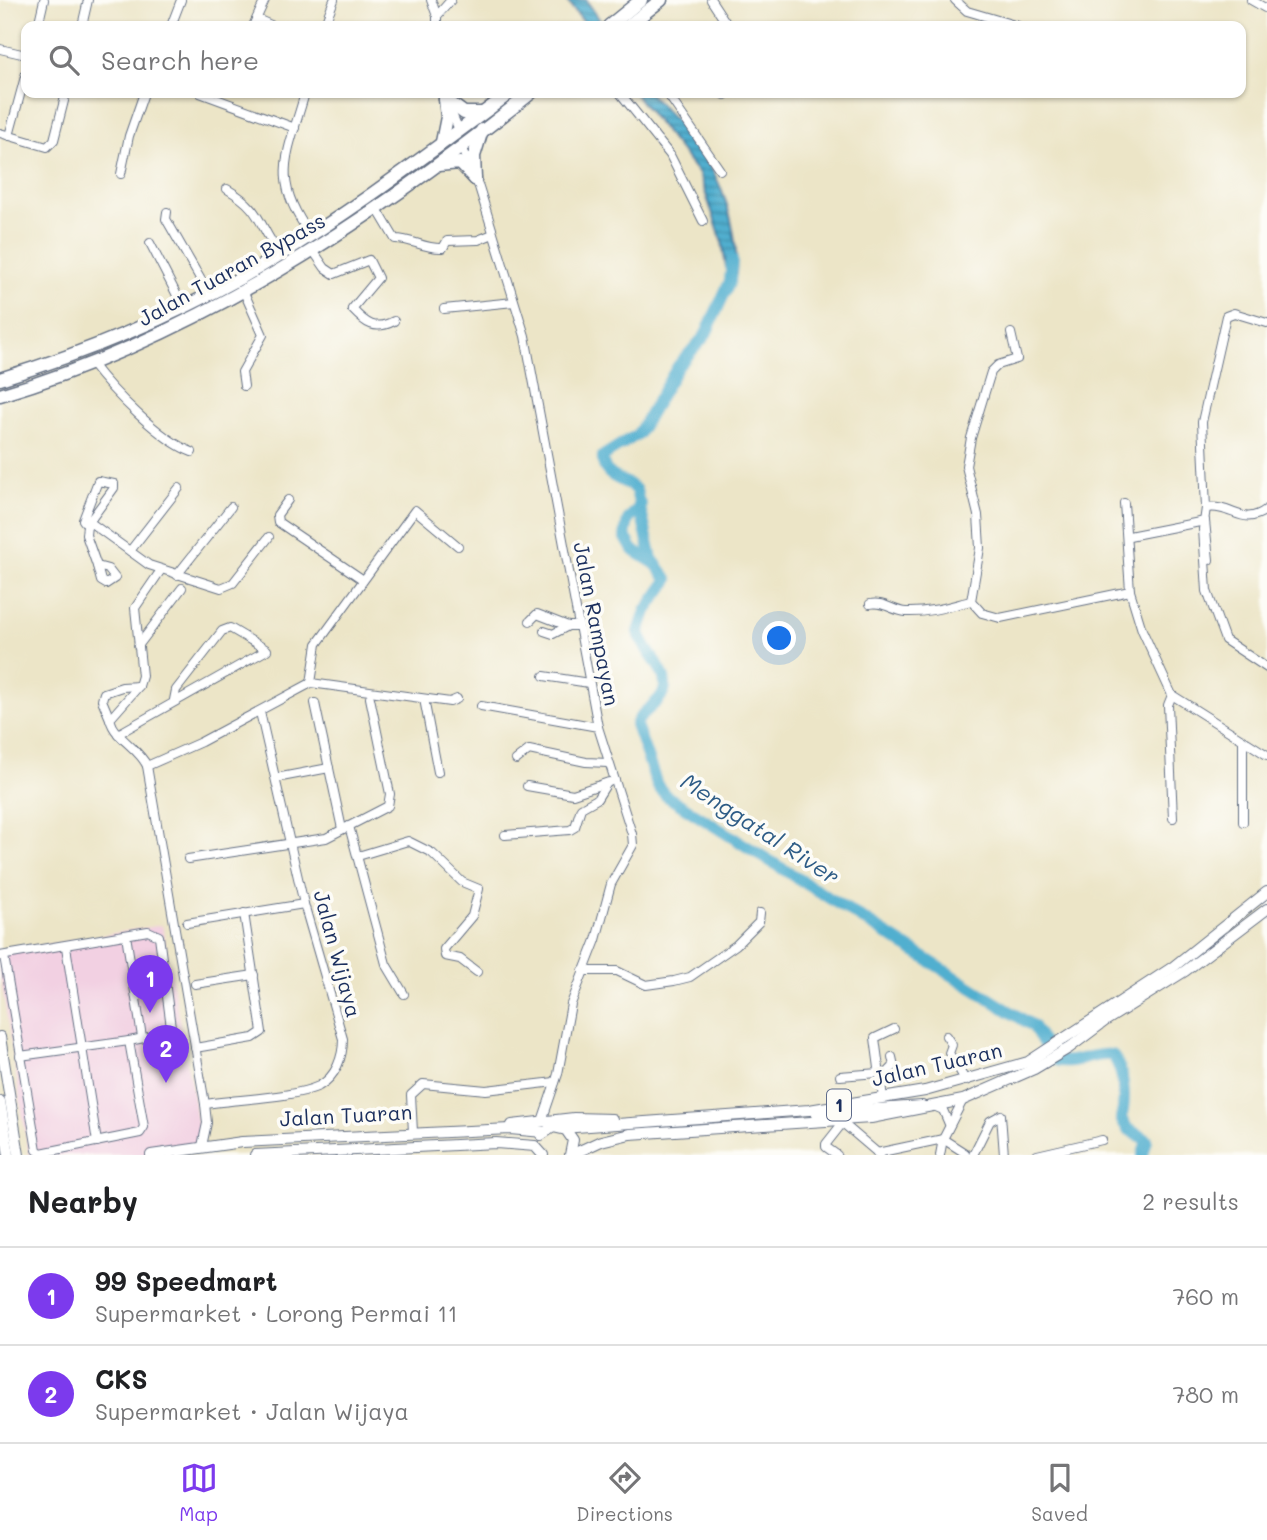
<!DOCTYPE html>
<meta charset="utf-8">
<style>
:root{--surface:#fff;--page:#f6f6f6;--text:#202124;--muted:#757577;--line:#e0e0e0;--accent:#7c3aed}
body{margin:0;font-family:Mali,sans-serif;background:var(--page);color:var(--text)}
.you{position:absolute;left:780px;top:639px;width:24px;height:24px;margin:-18px;border:5px solid #fff;border-radius:50%;background:#1a73e8;box-shadow:0 0 0 10px #1a73e833}
.badge{display:grid;place-items:center;width:46px;height:46px;border-radius:50%;background:var(--accent);color:#fff;font-size:23px;font-weight:700}
.pin{position:absolute;translate:-50% -58px;filter:drop-shadow(0 2px 4px #0008)}
.pin::after{content:'';position:absolute;top:37px;width:24px;height:21px;background:inherit;clip-path:polygon(0 0,100% 0,50% 100%)}
.list{margin:0;padding:0;list-style:none}
h2{display:flex;justify-content:space-between;align-items:center;height:91px;margin:0;padding:0 28px;font-size:30px}
h2 small{font-size:23px;font-weight:400;color:var(--muted)}
.list li{display:grid;grid-template-columns:46px 1fr auto;gap:21px;align-items:center;box-sizing:border-box;height:98px;padding:0 28px;border-top:2px solid var(--line)}
.list b{display:block;font-size:26px;white-space:nowrap}
.list p{margin:0;font-size:23px;white-space:nowrap;color:var(--muted)}
.list em{font-size:23px;font-style:normal;color:var(--muted)}
.icon{flex:none;width:38px;height:38px;fill:none;stroke:currentColor;stroke-width:2;stroke-linecap:round;stroke-linejoin:round}
.map{position:relative;flex:none;width:1267px;height:1155px;overflow:hidden}
.search{position:absolute;background:var(--surface);box-shadow:0 2px 5px #0004;left:21px;right:21px;top:21px;height:77px;display:flex;align-items:center;gap:18px;box-sizing:border-box;padding:0 24px;border-radius:14px;color:var(--muted);font-size:26px}
.sheet{height:287px;background:var(--surface)}
nav{display:flex;justify-content:space-around;align-items:center;box-sizing:border-box;height:98px;border-top:2px solid var(--line);background:var(--surface);font-size:19px;color:var(--muted)}
nav a{display:grid;justify-items:center;gap:4px}
nav .on{color:var(--accent)}
.map>svg:first-child{display:block}
.built{fill:#f2d0e2}
.water{fill:url(#water-rules);stroke:#366f96;stroke-width:2}
.lines{fill:none;stroke-linecap:round;stroke-linejoin:round}
.river{stroke:#51afcf;stroke-width:12}
.minor-casing{stroke:#646f83;stroke-width:10}
.major-casing{stroke:#646f83;stroke-width:12}
.highway-casing{stroke:#646f83;stroke-width:15}
.minor{stroke:#fff;stroke-width:8}
.major{stroke:#fff;stroke-width:10}
.highway{stroke:#fff;stroke-width:12}
.labels{text-anchor:middle;stroke-width:7;stroke-linejoin:round;paint-order:stroke}
.shield{fill:#fdfcf7;stroke:#5f6c8c;stroke-width:2}
.shield-label{font-size:19px;font-weight:bold;fill:#1b2f5e}
.street-label{font-size:21px;fill:#1b2f5e;stroke:#fdfcf7}
.water-label{font-size:23px;font-style:italic;fill:#2e5c86;stroke:#fdfcf7}
</style>
<div class="map">
<svg width="1267" height="1155" viewBox="0 0 1267 1155">
<defs>
<pattern id="water-rules" width="6" height="5" patternUnits="userSpaceOnUse" patternTransform="scale(1.75)"><rect width="6" height="5" fill="#51afcf"/><path d="M0 2.5h6" fill="none" stroke="#428fab"/></pattern>
</defs>
<rect width="100%" height="100%" fill="#fdfcf7"/>
<filter id="ink" filterUnits="userSpaceOnUse"><feTurbulence type="fractalNoise" baseFrequency=".0143" numOctaves="2"/><feDisplacementMap in="SourceGraphic" scale="14" xChannelSelector="R" yChannelSelector="G"/><feConvolveMatrix kernelMatrix="1 2 1 2 8 2 1 2 1" color-interpolation-filters="sRGB"/></filter>
<filter id="wash" filterUnits="userSpaceOnUse"><feTurbulence type="fractalNoise" baseFrequency=".00686" numOctaves="4" result="noise"/><feDisplacementMap in="SourceGraphic" scale="28" xChannelSelector="R" yChannelSelector="G"/><feGaussianBlur stdDeviation="1.57" result="paint"/><feColorMatrix in="noise" values="0 0 0 0 0 0 0 0 0 0 0 0 0 0 0 0 0 1.4 0 .05"/><feComposite in="paint" operator="in"/></filter>
<g filter="url(#wash)">
<rect width="100%" height="100%" fill="#ece5c7"/>
<path class="built" d="M162,925l40,221 -49,9h-124l-29,-182v-20z"/>
<g class="water">
<path d="M566,0h20l18,26h-17z"/>
<path d="M634,93h15c14,16 32,31 45,48 28,36 45,88 42,133l-9,-1 -5,-32 -23,-67z"/>
</g>
<g class="lines">
<g class="river">
<path d="M732,260l-2,21 -25,55 -27,30 -40,68 -35,22c-2,23 22,22 33,34l16,69 16,21 -22,31 -7,21c3,19 32,40 25,59 -6,15 -23,19 -28,34l21,60 8,10 368,231 20,33c18,8 39,-7 59,-4 13,15 14,46 9,64l7,10 19,11 -4,15"/>
<path d="M641,505l-13,15 -3,16 8,14 21,13"/>
</g>
</g>
</g>
<g filter="url(#ink)">
<g class="lines">
<g class="minor-casing">
<g id="minor">
<path d="M431,0l6,16v10"/>
<path d="M711,0l17,26"/>
<path d="M955,0l12,11 51,15"/>
<path d="M1251,0l14,8"/>
<path d="M437,16l14,-16"/>
<path d="M257,19l16,7"/>
<path d="M38,26l6,-26"/>
<path d="M82,26l6,-26"/>
<path d="M171,26l10,-26"/>
<path d="M253,26l12,-26"/>
<path d="M324,26l10,-26"/>
<path d="M0,49l26,6"/>
<path d="M200,93l95,35"/>
<path d="M305,93c-17,61 -36,86 6,142"/>
<path d="M443,93l16,37"/>
<path d="M620,93l50,62 33,66"/>
<path d="M667,93l53,77"/>
<path d="M725,95l2,-2"/>
<path d="M0,133l47,14 7,-7 12,-47"/>
<path d="M9,136l17,-63"/>
<path d="M461,147l18,40 46,149 73,391 34,107 1,11 -22,39 -15,56 -25,64 -13,70 -16,47"/>
<path d="M121,174l8,-38 15,-43"/>
<path d="M227,189c36,21 30,35 53,65"/>
<path d="M376,207l19,32c19,0 28,10 48,9l4,-7 31,-1 15,-6"/>
<path d="M167,212l-1,7 43,75"/>
<path d="M150,243l33,64"/>
<path d="M314,252l11,16 9,6 35,-14 9,18 -26,31c14,15 23,22 42,12"/>
<path d="M243,290l20,45 -21,37 2,14"/>
<path d="M444,309l70,-7"/>
<path d="M1267,323l-33,-10 -8,3 -24,106 4,86 -3,21 4,62 18,49 42,28"/>
<path d="M1011,333l6,26 -19,6 -7,7 -20,66 -5,28 12,49 2,33 -9,53 11,12 18,5 130,-27"/>
<path d="M91,363c21,28 69,77 101,89"/>
<path d="M288,500l-11,15 1,7 84,57"/>
<path d="M1124,503l6,88 12,39 30,65 95,60"/>
<path d="M1206,508c27,-4 36,20 61,1"/>
<path d="M1205,521l4,39"/>
<path d="M91,523l58,42 72,23 12,-5 36,-46"/>
<path d="M87,525l-4,-5 15,-39 16,3v4l-27,37 -1,10 11,31"/>
<path d="M1129,536l76,-15"/>
<path d="M130,551l49,-63"/>
<path d="M97,566l11,3 7,9 -9,6 -5,-3z"/>
<path d="M161,570l-26,38 7,68 -3,10 -29,33c5,20 29,29 37,47l58,338 2,19 -5,23"/>
<path d="M177,575l54,-68"/>
<path d="M870,604c13,-3 23,7 36,8 23,1 44,-6 65,-11"/>
<path d="M530,621l7,-7 31,12h10"/>
<path d="M544,631l9,3 15,-8"/>
<path d="M138,646l44,-58"/>
<path d="M544,676l45,7"/>
<path d="M311,683l6,-39 98,-134 43,36"/>
<path d="M1172,695l-4,10 5,113"/>
<path d="M424,699l14,73"/>
<path d="M315,703l27,126"/>
<path d="M481,706l117,21"/>
<path d="M110,719l-8,-19 2,-7 18,-6 17,-1"/>
<path d="M118,734l149,-84 -37,-22 -8,3 -46,59 -2,10"/>
<path d="M1243,741v81"/>
<path d="M516,760l13,-10 57,12 22,1"/>
<path d="M147,766l54,-24 110,-59 139,19 7,-3"/>
<path d="M276,778l53,-10"/>
<path d="M527,786l46,8 36,-12"/>
<path d="M349,826l37,138 18,30"/>
<path d="M505,835l65,-5 5,-3 6,-19 16,-9 10,-16"/>
<path d="M358,856l50,-15 24,12 30,29 17,7 -7,27 -28,33 1,7 15,3 17,13"/>
<path d="M188,859l138,-21 62,-32 2,-12 -20,-96"/>
<path d="M187,923l117,-19"/>
<path d="M126,935l16,102"/>
<path d="M66,947l31,195"/>
<path d="M0,956l148,-25 11,5 12,91 -2,6 -40,8 15,86 -4,6 -99,20 -4,-3 -33,-194"/>
<path d="M583,971h34l29,14 28,-4 16,-4 46,-32 23,-23 1,-9"/>
<path d="M195,984l59,-9"/>
<path d="M946,1036l6,9 -3,8 17,28"/>
<path d="M195,1048l58,-10 9,-6 -18,-119"/>
<path d="M20,1056l109,-15"/>
<path d="M840,1076l38,-3"/>
<path d="M879,1081l15,-15 -2,-9"/>
<path d="M883,1098l-8,-60 19,-9"/>
<path d="M205,1104c30,-5 88,-6 114,-18 17,-9 24,-29 24,-47l-39,-135 -44,-192"/>
<path d="M936,1107l7,3 6,14"/>
<path d="M839,1120l41,35"/>
<path d="M413,1132l-2,-37 12,-11 63,6 69,-8"/>
<path d="M877,1153l66,-14 22,14"/>
<path d="M837,1155l-11,-8v-3l15,-19"/>
<path d="M940,1155l3,-16 20,-39"/>
<path d="M973,1155l17,-34 11,-6 3,40"/>
<path d="M1037,1155l65,-15"/>
</g>
</g>
<g class="major-casing">
<g id="major">
<path d="M0,1037l19,118"/>
<path d="M0,1101l9,54"/>
<path d="M816,1113l106,-7"/>
<path d="M512,1125l62,-7 38,1"/>
<path d="M562,1128l247,-18 116,-19 103,-29 145,-95 94,-75"/>
<path d="M541,1135l12,-8 13,3 7,10 -3,15"/>
<path d="M151,1155l91,-13 268,-13 33,3"/>
<path d="M255,1155l241,-12 39,3 8,9"/>
<path d="M571,1155l30,-14 29,-7 241,-16 92,-18 71,-31 35,-21 36,-27 80,-50 82,-62"/>
</g>
</g>
<g class="highway-casing">
<g id="highway">
<path d="M609,26l32,-26"/>
<path d="M628,26l33,-26"/>
<path d="M445,99l19,14h18"/>
<path d="M442,142l5,-25 -2,-18"/>
<path d="M438,165l22,-2 15,16"/>
<path d="M475,179l-1,-23 8,-26"/>
<path d="M0,379c84,-26 167,-60 244,-103 93,-53 180,-119 266,-183"/>
<path d="M0,395c197,-58 372,-175 531,-302"/>
</g>
</g>
<use href="#minor" class="minor"/>
<use href="#major" class="major"/>
<use href="#highway" class="highway"/>
</g>
</g>
<g class="labels">
<rect class="shield" x="827" y="1089.5" width="24" height="31" rx="5"/>
<g class="shield-label">
<text x="839" y="1112">1</text>
</g>
<g class="street-label">
<text transform="translate(232 270) rotate(-29)" y="7">Jalan Tuaran Bypass</text>
<text transform="translate(596 624) rotate(79)" y="7">Jalan Rampayan</text>
<text transform="translate(337 954) rotate(75)" y="7">Jalan Wijaya</text>
<text transform="translate(937 1065) rotate(-13)" y="7">Jalan Tuaran</text>
<text transform="translate(346 1116) rotate(-3)" y="7">Jalan Tuaran</text>
</g>
<g class="water-label">
<text transform="translate(760 829) rotate(33)" y="8">Menggatal River</text>
</g>
</g>
</svg>
<div class="you"></div>
<div class="pin badge" style="left:150px;top:1013px">1</div>
<div class="pin badge" style="left:166px;top:1083px">2</div>
<div class="search"><svg class="icon" aria-label="search" viewBox="0 0 24 24"><circle cx="10" cy="10" r="6"/><path d="M15 15l6 6"/></svg>Search here</div>
</div>
<section class="sheet">
<h2>Nearby<small>2 results</small></h2>
<ul class="list">
<li><span class="badge">1</span><div><b>99 Speedmart</b><p>Supermarket · Lorong Permai 11</p></div><em>760 m</em></li>
<li><span class="badge">2</span><div><b>CKS</b><p>Supermarket · Jalan Wijaya</p></div><em>780 m</em></li>
</ul>
</section>
<nav>
<a class="on"><svg class="icon" aria-label="map" viewBox="0 0 24 24"><path d="M3 6l6-2 6 2 6-2v14l-6 2-6-2-6 2zM9 4v14M15 6v14"/></svg>Map</a>
<a><svg class="icon" aria-label="directions" viewBox="0 0 24 24"><path d="M12 3l9 9-9 9-9-9zM9 14v-3h6M13 9l2 2-2 2"/></svg>Directions</a>
<a><svg class="icon" aria-label="saved" viewBox="0 0 24 24"><path d="M7 4h10v16l-5-4-5 4z"/></svg>Saved</a>
</nav>
